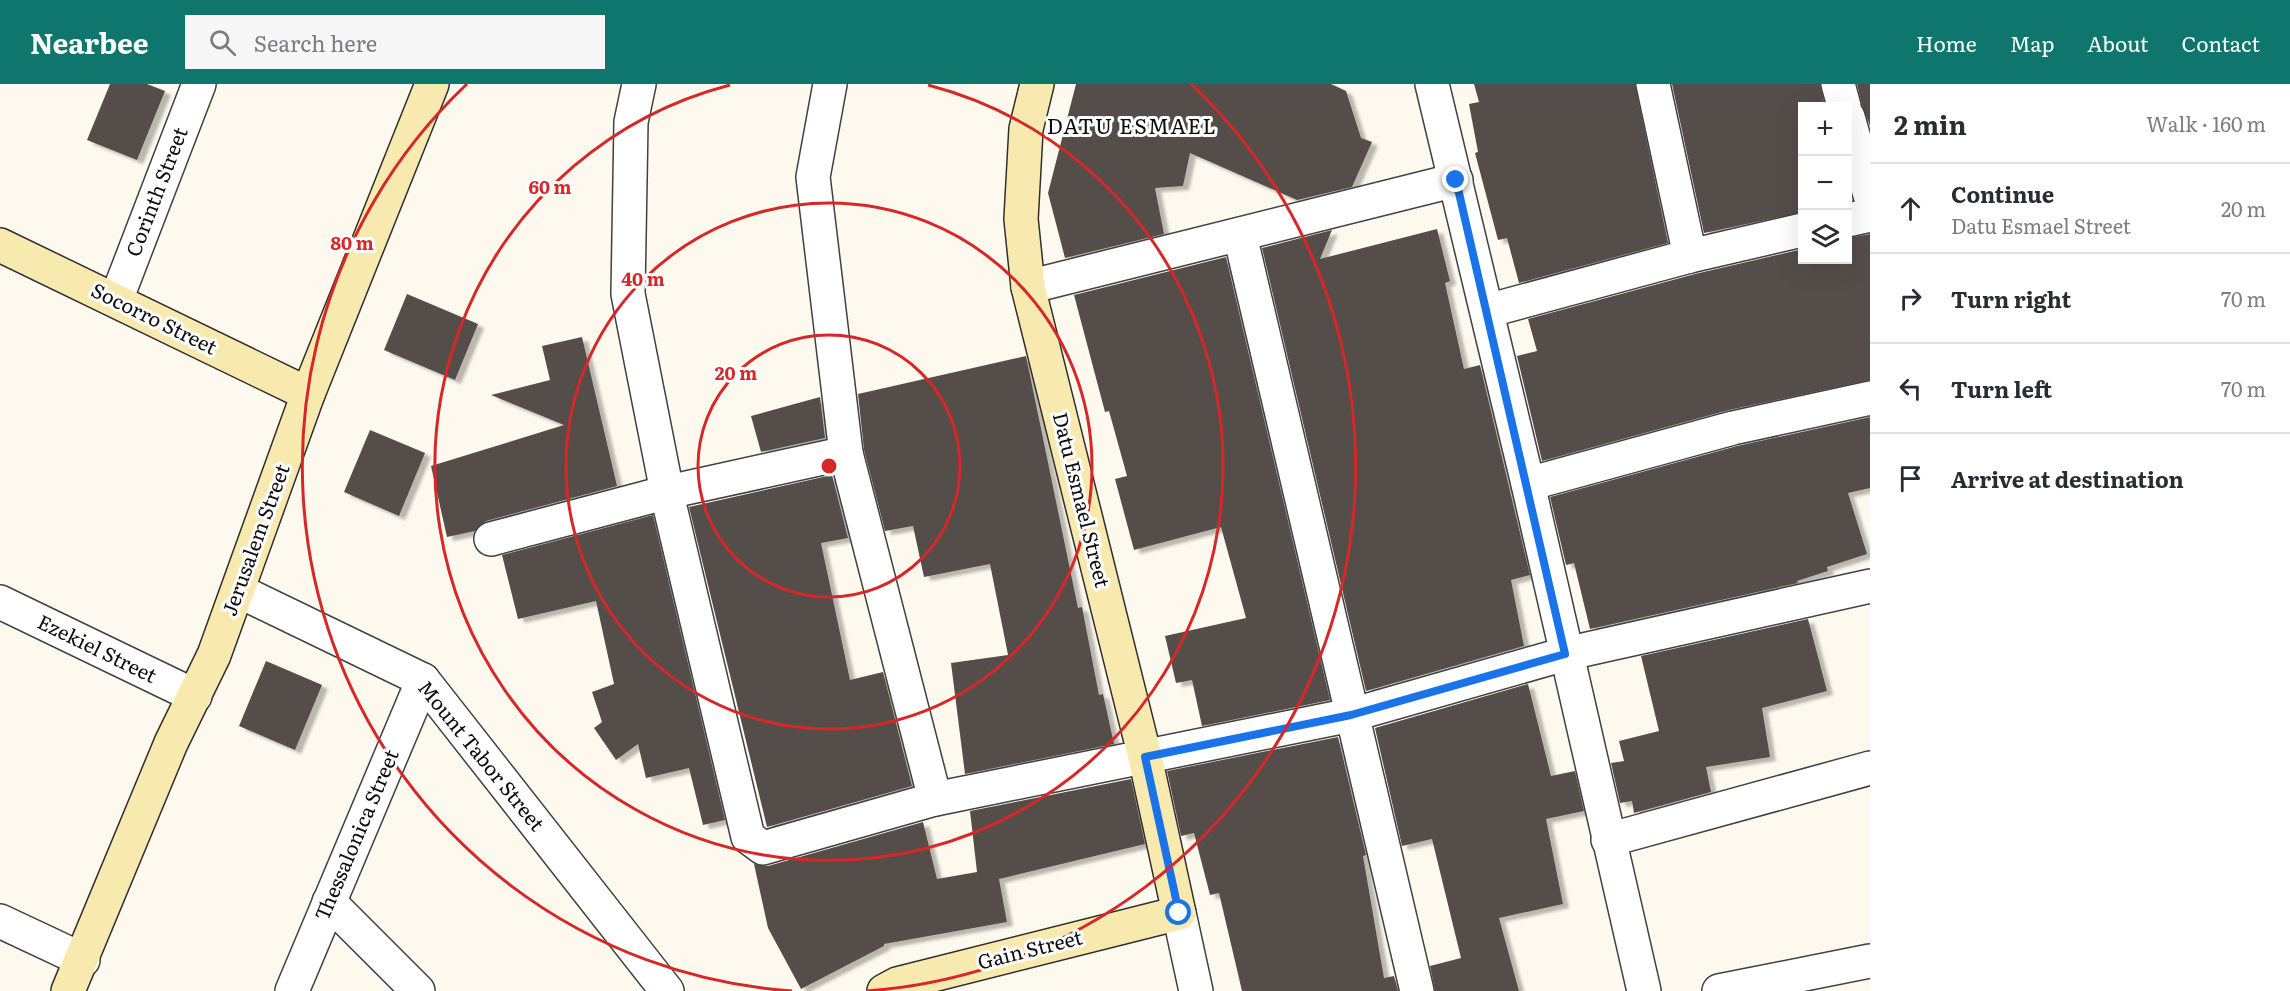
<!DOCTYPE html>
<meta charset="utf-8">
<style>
:root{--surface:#fff;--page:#f7f7f7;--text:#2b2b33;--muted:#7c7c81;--line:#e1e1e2;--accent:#0f766e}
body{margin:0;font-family:Literata,serif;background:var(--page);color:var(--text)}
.controls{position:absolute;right:18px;top:18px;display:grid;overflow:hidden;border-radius:0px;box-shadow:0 6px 24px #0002}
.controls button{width:54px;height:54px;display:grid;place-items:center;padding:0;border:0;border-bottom:2px solid var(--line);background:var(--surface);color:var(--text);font:30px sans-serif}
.stop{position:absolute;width:18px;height:18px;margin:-14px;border:4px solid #1a73e8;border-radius:50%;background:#fff}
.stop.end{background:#1a73e8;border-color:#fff;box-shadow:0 2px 6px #0008}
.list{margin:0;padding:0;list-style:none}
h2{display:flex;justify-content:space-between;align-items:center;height:78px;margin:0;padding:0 24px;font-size:26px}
h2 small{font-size:20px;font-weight:400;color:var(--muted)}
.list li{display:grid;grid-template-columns:39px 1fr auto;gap:18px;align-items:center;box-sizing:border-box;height:90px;padding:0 24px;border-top:2px solid var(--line)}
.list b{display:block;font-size:22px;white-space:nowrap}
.list p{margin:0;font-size:20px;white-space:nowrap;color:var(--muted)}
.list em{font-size:20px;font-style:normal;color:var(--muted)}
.icon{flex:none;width:33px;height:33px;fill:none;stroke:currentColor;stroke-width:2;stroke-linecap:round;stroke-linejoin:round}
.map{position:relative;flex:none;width:1870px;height:907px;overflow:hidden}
header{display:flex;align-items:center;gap:36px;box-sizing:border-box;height:84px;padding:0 30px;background:var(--accent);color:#fff}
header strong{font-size:28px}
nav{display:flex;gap:33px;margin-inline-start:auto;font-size:21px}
.search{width:420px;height:54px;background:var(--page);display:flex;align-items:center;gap:15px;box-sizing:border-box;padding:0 21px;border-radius:0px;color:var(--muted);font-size:22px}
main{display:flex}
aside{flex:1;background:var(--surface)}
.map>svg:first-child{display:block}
.building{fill:#554e4a;filter:url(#shadow)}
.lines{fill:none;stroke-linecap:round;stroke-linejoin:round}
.street-casing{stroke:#404040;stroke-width:36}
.secondary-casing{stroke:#2f2f2f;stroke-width:36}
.street{stroke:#fff;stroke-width:33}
.secondary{stroke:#f8eaaf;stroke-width:33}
.route{stroke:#1a73e8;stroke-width:8}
.ring{fill:none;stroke:#d62828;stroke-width:3}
.labels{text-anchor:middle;stroke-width:6;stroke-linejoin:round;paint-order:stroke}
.street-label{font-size:20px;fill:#0d0d0d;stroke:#fff}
.neighbourhood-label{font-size:21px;letter-spacing:1.5px;fill:#0d0d0d;stroke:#fff}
.centre{fill:#d62828;stroke:#fff;stroke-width:3}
.ring-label{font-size:18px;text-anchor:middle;font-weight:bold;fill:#d62828;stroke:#fff;stroke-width:6;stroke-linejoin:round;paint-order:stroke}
</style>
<header>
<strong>Nearbee</strong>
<div class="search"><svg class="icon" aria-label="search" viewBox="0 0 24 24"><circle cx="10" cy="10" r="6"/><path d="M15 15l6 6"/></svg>Search here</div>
<nav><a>Home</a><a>Map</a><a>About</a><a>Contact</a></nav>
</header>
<main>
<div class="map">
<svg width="1870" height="907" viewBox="0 0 1870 907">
<defs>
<filter id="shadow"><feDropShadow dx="6" dy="4" stdDeviation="1.5" flood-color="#0004"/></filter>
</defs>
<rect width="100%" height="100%" fill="#fef9ef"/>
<g class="building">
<path d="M110,0h37l18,7 -28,69 -50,-20z"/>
<path d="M1076,0h255l15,7 15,47 11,4 -20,45 -55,13 -107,-47 -7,33 -28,2 9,46 -99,24 -17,-65z"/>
<path d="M1474,0h161l33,159 -149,40 -12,-45 -9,2 -23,-87 3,-1 -9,-48 10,-2z"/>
<path d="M1672,0h148l5,22h-22v106l-99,21z"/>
<path d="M1857,0h13v42l-8,-21z"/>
<path d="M1437,145l13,52 -5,2 19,86 16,-4 50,210 -19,5 13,66 -158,45 -104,-443 70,-18 -12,29z"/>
<path d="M1870,150v146l-141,30 -187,51 -25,-105 20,-5 -9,-32 167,-45 108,-25v11h45v-22z"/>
<path d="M1226,173l104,443 -128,26 -10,-46 -16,3 -11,-47 81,-18 -25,-91 -87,23 -19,-71 12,-3 -18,-65 -4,1 -31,-117z"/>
<path d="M407,210l71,30 -23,56 -71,-30z"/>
<path d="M582,253l35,149 -131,35 -11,10 -28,6 -16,-71 133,-41 -73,-30 59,-15 -8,-34z"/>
<path d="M1026,272l52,252 4,-1 17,88 4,-1 11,50 -149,30 -14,-111 57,-8 -18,-91 -66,13 -11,-51 -28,5 -21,-81 -6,-56z"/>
<path d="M820,313l5,41 -64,14 -10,-36z"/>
<path d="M1870,333v71l-22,5 19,61 -40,13 1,4 -31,10 1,2 -208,46 -16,-66 -8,2 -16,-68 187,-51z"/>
<path d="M370,346l55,23 -26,63 -55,-24z"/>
<path d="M832,391l16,63 -27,5 29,137 33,-8 29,114 -145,41 -78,-320z"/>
<path d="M653,431l72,305 -22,5 -14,-57 -43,10 -8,-34 -22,16 -22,-32 8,-6 -10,-30 22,-8 -18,-83 -78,18 -16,-64z"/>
<path d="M1808,535l19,72 -65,17 8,49 -64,10 5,25 -77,21 -2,-12 -12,2 -9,-40 13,-2 -5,-20 40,-10 -18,-75z"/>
<path d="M266,577l56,24 -27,65 -56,-24z"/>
<path d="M1528,600l23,92 24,-5 9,40 -38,8 17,85 -64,14 20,73h-84l-5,-25 31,-8 -29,-119 -30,7 -27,-118z"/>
<path d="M1338,653l28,118 -3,1 21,122 10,-2 4,15h-156l-23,-98 -9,2 -16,-62 -13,3 -14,-65z"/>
<path d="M1131,695l14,65 -146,35 8,43 -123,22v2l-83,43 -33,-61 -14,-64 14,2 155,-44 14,57 40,-7 -7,-61z"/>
</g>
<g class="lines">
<g class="street-casing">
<g id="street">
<path d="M639,0l-8,38 -3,172 42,213 78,330 15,11 172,-49 416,-84 214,-61 305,-68"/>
<path d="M830,0l-17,93 33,276 89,346"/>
<path d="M1432,0l96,400 116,507"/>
<path d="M1653,0l37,172"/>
<path d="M1838,0l6,22"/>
<path d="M1848,33l22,78"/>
<path d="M1848,136l22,-5"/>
<path d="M1240,151l177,756"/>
<path d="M1028,203l428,-107"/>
<path d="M116,216l83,-216"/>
<path d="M1487,227l203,-55 112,-26"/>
<path d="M1528,400l205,-56 137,-30"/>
<path d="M491,455l177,-47 178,-39"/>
<path d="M239,507l184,89 244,311"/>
<path d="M0,518l195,94"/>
<path d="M1608,756l262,-72"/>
<path d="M329,818l89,89"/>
<path d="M1179,829l17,78"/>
<path d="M0,837l83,39"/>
<path d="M292,907l131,-311"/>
<path d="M1719,907l151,-30"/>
</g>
</g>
<g class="secondary-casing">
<g id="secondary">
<path d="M0,161l308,149"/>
<path d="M68,907l103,-248 43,-88 94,-261 124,-310"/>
<path d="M884,907l13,-7 282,-71 -34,-156 -117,-470 -7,-68 5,-90 11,-45"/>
</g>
</g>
<use href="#street" class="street"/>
<use href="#secondary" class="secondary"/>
</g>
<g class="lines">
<path class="route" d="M1179,829l-34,-156 206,-42 214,-61 -109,-474"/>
</g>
<g class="ring">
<circle cx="829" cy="382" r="131"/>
<circle cx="829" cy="382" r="263"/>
<path d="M928 1A394 394 0 1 1 730 1"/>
<path d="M792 907A526 526 0 0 1 467 0M1191 0A526 526 0 0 1 866 907"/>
</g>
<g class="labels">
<g class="street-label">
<text transform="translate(157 108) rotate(-69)" y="7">Corinth Street</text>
<text transform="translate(154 235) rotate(26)" y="7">Socorro Street</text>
<text transform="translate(1081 416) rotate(76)" y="7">Datu Esmael Street</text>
<text transform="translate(256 456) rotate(-70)" y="7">Jerusalem Street</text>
<text transform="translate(97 565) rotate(26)" y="7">Ezekiel Street</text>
<text transform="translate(481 672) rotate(51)" y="7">Mount Tabor Street</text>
<text transform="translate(357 751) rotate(-67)" y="7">Thessalonica Street</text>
<text transform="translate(1030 866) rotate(-14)" y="7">Gain Street</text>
</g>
<g class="neighbourhood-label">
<text x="1132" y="50">DATU ESMAEL</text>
</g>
</g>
<circle cx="829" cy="382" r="9" class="centre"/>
<g class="ring-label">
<text x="550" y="110">60 m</text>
<text x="352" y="166">80 m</text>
<text x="643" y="202">40 m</text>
<text x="736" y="296">20 m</text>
</g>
</svg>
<div class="controls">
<button>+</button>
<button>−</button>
<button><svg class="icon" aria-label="layers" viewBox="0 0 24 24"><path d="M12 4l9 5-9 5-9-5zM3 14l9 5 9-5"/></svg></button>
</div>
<div class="stop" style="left:1179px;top:829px"></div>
<div class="stop end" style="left:1456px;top:96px"></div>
</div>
<aside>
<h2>2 min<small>Walk · 160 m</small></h2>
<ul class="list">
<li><svg class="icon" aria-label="ahead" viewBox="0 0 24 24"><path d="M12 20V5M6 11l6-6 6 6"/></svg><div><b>Continue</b><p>Datu Esmael Street</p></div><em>20 m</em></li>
<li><svg class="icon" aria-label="right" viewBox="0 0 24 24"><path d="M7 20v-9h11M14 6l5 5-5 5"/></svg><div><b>Turn right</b></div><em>70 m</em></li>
<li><svg class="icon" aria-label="left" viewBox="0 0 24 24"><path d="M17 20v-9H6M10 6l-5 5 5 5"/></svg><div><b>Turn left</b></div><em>70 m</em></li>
<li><svg class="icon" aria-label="arrive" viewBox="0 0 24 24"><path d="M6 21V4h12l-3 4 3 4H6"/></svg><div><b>Arrive at destination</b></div></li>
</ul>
</aside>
</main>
